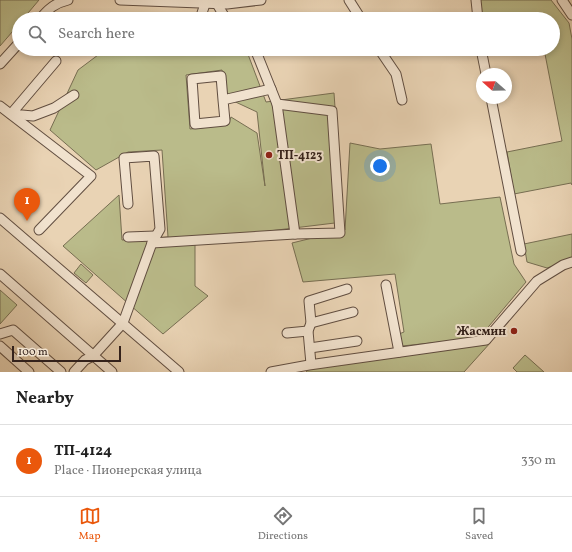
<!DOCTYPE html>
<meta charset="utf-8">
<style>
:root{--surface:#fff;--page:#f6f6f6;--text:#222;--muted:#767676;--line:#e0e0e0;--accent:#ea580c}
body{margin:0;font-family:Vollkorn,serif;background:var(--page);color:var(--text)}
.compass{position:absolute;left:476px;top:68px;width:36px;height:36px;border-radius:50%;background:var(--surface);box-shadow:0 2px 6px #0003;rotate:290deg}
.scale{position:absolute;left:12px;bottom:10px;width:109px;box-sizing:border-box;padding-left:4px;border:2px solid #34221b;border-top:0;font-size:11px;line-height:14px;white-space:nowrap;color:#34221b;-webkit-text-stroke:3px #f1e2ce;paint-order:stroke}
.you{position:absolute;left:380px;top:166px;width:14px;height:14px;margin:-10px;border:3px solid #fff;border-radius:50%;background:#1a73e8;box-shadow:0 0 0 6px #1a73e833}
.badge{display:grid;place-items:center;width:26px;height:26px;border-radius:50%;background:var(--accent);color:#fff;font-size:13px;font-weight:700}
.pin{position:absolute;translate:-50% -33px;filter:drop-shadow(0 1px 2px #0008)}
.pin::after{content:'';position:absolute;top:21px;width:14px;height:12px;background:inherit;clip-path:polygon(0 0,100% 0,50% 100%)}
.list{margin:0;padding:0;list-style:none}
h2{display:flex;justify-content:space-between;align-items:center;height:52px;margin:0;padding:0 16px;font-size:17px}
h2 small{font-size:13px;font-weight:400;color:var(--muted)}
.list li{display:grid;grid-template-columns:26px 1fr auto;gap:12px;align-items:center;box-sizing:border-box;height:72px;padding:0 16px;border-top:1px solid var(--line)}
.list b{display:block;font-size:15px;white-space:nowrap}
.list p{margin:0;font-size:13px;white-space:nowrap;color:var(--muted)}
.list em{font-size:13px;font-style:normal;color:var(--muted)}
.icon{flex:none;width:22px;height:22px;fill:none;stroke:currentColor;stroke-width:2;stroke-linecap:round;stroke-linejoin:round}
.map{position:relative;flex:none;width:572px;height:372px;overflow:hidden}
.search{position:absolute;background:var(--surface);box-shadow:0 2px 6px #0003;left:12px;right:12px;top:12px;height:44px;display:flex;align-items:center;gap:10px;box-sizing:border-box;padding:0 14px;border-radius:22px;color:var(--muted);font-size:15px}
.sheet{height:124px;background:var(--surface)}
nav{display:flex;justify-content:space-around;align-items:center;box-sizing:border-box;height:56px;border-top:1px solid var(--line);background:var(--surface);font-size:11px;color:var(--muted)}
nav a{display:grid;justify-items:center;gap:2px}
nav .on{color:var(--accent)}
.map>svg:first-child{display:block}
.green{fill:#babb8a;stroke:#776e52;fill-rule:evenodd}
.lines{fill:none;stroke-linecap:round;stroke-linejoin:round}
.minor-casing{stroke:#614e41;stroke-width:11}
.minor{stroke:#f1e2ce;stroke-width:9}
.poi-dot{fill:#8f2418;stroke:#f1e2ce;stroke-width:1.5}
.labels{text-anchor:middle;stroke-width:4;stroke-linejoin:round;paint-order:stroke}
.poi-label{font-size:12px;font-weight:bold;fill:#34221b;stroke:#f1e2ce;text-anchor:start}
</style>
<div class="map">
<svg width="572" height="372" viewBox="0 0 572 372">
<rect width="100%" height="100%" fill="#e9d3b4"/>
<filter id="stains"><feTurbulence type="fractalNoise" baseFrequency=".005" numOctaves="4"/><feColorMatrix values="0 0 0 0 .2 0 0 0 0 .09 0 0 0 0 .02 0 0 0 .5 -.17"/></filter>
<radialGradient id="worn" r=".72"><stop offset=".6" stop-color="#630" stop-opacity="0"/><stop offset="1" stop-color="#630" stop-opacity=".3"/></radialGradient>
<g class="green">
<path d="M0,0h39l-16,19h-4v5l-19,22z"/>
<path d="M480,0h71l18,23 3,16v146l-1,-2 -57,11 -7,-42 55,-11 -18,-92h9v-30h-71z"/>
<path d="M106,49h140l20,53 68,-9 9,129 -148,18v46l13,10 -45,38 -100,-88 56,-51 3,45 46,-3 -6,-87 -34,2 -32,18 -46,-40 28,-60zM222,70l5,28 30,14 8,74 -8,-53 -26,-16 -3,8 -38,4 -4,-54z"/>
<path d="M350,143l30,6 51,-5 9,60 60,-7 14,67 12,18 -47,56 -77,8 -3,-12 5,-2 -9,-58 -92,8 -11,-39 53,-13z"/>
<path d="M572,234v26l-25,8 -20,-6 -3,-18z"/>
<path d="M81,264l12,11 -7,8 -12,-10z"/>
<path d="M0,290l17,15 -17,19z"/>
<path d="M491,342l-27,30h-157l-3,-3z"/>
<path d="M525,355l19,17h-27l-4,-4z"/>
</g>
<g class="lines">
<g class="minor-casing">
<g id="minor">
<path d="M120,0l107,4 34,-4"/>
<path d="M349,0l12,19"/>
<path d="M476,0l2,19"/>
<path d="M562,0l10,15"/>
<path d="M217,4l9,15"/>
<path d="M40,19c8,-10 15,-16 28,-19"/>
<path d="M200,19l5,-15"/>
<path d="M255,49l22,55 18,130"/>
<path d="M379,49l17,25 6,26"/>
<path d="M481,49l5,25"/>
<path d="M56,61l-45,53 22,2 21,-8 20,-13"/>
<path d="M0,64l19,-21"/>
<path d="M491,98l30,153"/>
<path d="M223,100l-2,-24 -29,3 3,45 30,-3 -2,-21 48,-11"/>
<path d="M0,106l91,70 -52,54"/>
<path d="M0,218l179,154"/>
<path d="M128,237l27,-1"/>
<path d="M152,243l143,-9 45,-1 -8,-122 -55,-7"/>
<path d="M0,274l112,98"/>
<path d="M386,285l13,67"/>
<path d="M311,323l42,-11"/>
<path d="M287,333l21,-2"/>
<path d="M0,334l13,-4 48,42"/>
<path d="M0,346l29,26"/>
<path d="M310,348l47,-7"/>
<path d="M311,364l-3,-33 3,-8 -2,-22 38,-12"/>
<path d="M74,372l11,-12 8,-4 30,-33 29,-80 8,-14 -6,-73 -30,2 4,46"/>
<path d="M271,372l38,-7 177,-25 51,-59 26,-16 9,-3"/>
</g>
</g>
<use href="#minor" class="minor"/>
</g>
<g class="poi-dot">
<circle cx="269" cy="155" r="4"/>
<circle cx="514" cy="331" r="4"/>
</g>
<g class="labels">
<g class="poi-label">
<text x="277" y="159">ТП-4123</text>
<text x="506" y="335" text-anchor="end">Жасмин</text>
</g>
</g>
<rect width="100%" height="100%" filter="url(#stains)"/>
<rect width="100%" height="100%" fill="url(#worn)"/>
</svg>
<svg class="compass" viewBox="-18 -18 36 36"><path d="M0-13l5 13h-10z" fill="#e53935"/><path d="M0 13l5-13h-10z" fill="#767676"/></svg>
<div class="scale">100 m</div>
<div class="you"></div>
<div class="pin badge" style="left:27px;top:221px">1</div>
<div class="search"><svg class="icon" aria-label="search" viewBox="0 0 24 24"><circle cx="10" cy="10" r="6"/><path d="M15 15l6 6"/></svg>Search here</div>
</div>
<section class="sheet">
<h2>Nearby<small></small></h2>
<ul class="list">
<li><span class="badge">1</span><div><b>ТП-4124</b><p>Place · Пионерская улица</p></div><em>330 m</em></li>
</ul>
</section>
<nav>
<a class="on"><svg class="icon" aria-label="map" viewBox="0 0 24 24"><path d="M3 6l6-2 6 2 6-2v14l-6 2-6-2-6 2zM9 4v14M15 6v14"/></svg>Map</a>
<a><svg class="icon" aria-label="directions" viewBox="0 0 24 24"><path d="M12 3l9 9-9 9-9-9zM9 14v-3h6M13 9l2 2-2 2"/></svg>Directions</a>
<a><svg class="icon" aria-label="saved" viewBox="0 0 24 24"><path d="M7 4h10v16l-5-4-5 4z"/></svg>Saved</a>
</nav>
